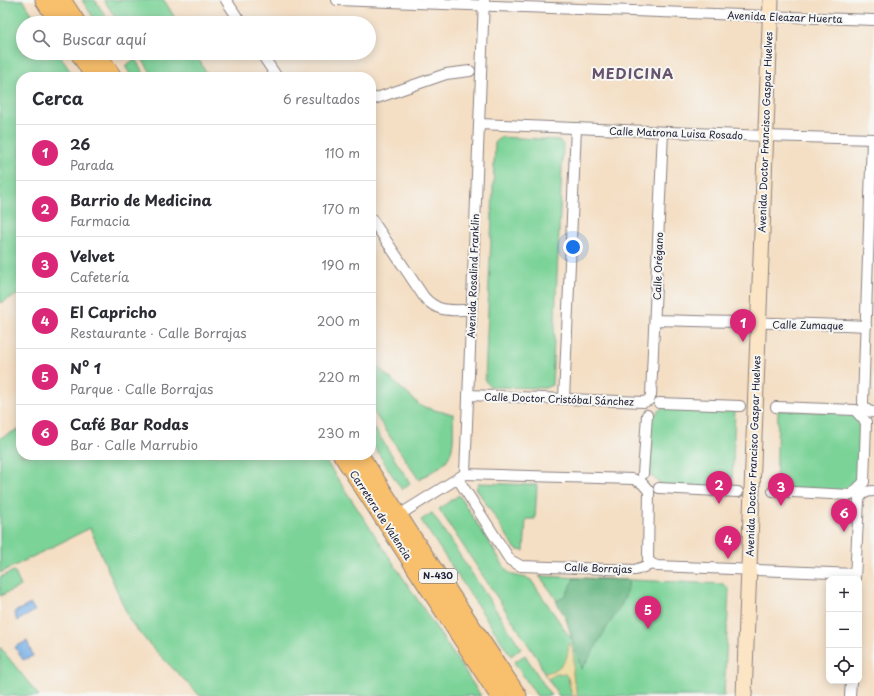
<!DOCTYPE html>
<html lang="es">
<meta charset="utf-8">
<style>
:root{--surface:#fff;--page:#f2f2f3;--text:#2b2b33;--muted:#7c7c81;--line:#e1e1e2;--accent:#db2777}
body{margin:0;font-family:"Playpen Sans",sans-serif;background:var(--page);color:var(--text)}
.controls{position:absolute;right:12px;bottom:12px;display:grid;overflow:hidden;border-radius:8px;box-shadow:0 2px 10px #0003}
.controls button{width:36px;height:36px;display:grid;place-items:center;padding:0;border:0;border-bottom:1px solid var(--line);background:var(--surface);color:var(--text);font:20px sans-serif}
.you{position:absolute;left:573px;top:247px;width:14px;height:14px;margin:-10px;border:3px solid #fff;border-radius:50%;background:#1a73e8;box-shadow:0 0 0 6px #1a73e833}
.badge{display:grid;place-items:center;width:26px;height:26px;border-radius:50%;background:var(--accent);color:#fff;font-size:13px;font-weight:700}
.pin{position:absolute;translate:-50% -33px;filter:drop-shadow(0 1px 2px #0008)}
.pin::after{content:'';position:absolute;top:21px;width:14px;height:12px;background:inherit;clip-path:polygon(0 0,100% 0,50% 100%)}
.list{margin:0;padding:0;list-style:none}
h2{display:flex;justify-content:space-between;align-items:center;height:52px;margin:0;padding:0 16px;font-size:17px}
h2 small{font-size:13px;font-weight:400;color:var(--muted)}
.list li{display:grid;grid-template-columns:26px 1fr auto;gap:12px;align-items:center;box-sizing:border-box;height:56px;padding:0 16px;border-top:1px solid var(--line)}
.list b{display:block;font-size:15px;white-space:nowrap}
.list p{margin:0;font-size:13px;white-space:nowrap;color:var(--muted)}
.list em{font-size:13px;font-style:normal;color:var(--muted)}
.icon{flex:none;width:22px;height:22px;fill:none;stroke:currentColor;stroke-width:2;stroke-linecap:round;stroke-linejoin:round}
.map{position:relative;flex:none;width:874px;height:696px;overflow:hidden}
.search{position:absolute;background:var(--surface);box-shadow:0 2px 10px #0003;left:16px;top:16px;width:360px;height:44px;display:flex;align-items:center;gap:10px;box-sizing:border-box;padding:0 14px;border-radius:22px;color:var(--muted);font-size:15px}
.panel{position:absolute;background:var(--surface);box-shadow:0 2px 10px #0003;left:16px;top:72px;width:360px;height:388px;border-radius:16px}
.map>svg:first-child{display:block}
.green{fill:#7bd398;stroke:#4e7a6a}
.forest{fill:#64b580;stroke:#436c5e}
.sand{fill:#eeda9e;stroke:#887e6c}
.water{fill:#75aee5;stroke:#4c6890}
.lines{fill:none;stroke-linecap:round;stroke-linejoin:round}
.street-casing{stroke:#8b8080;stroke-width:12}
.secondary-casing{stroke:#8b8080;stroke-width:17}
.primary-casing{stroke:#8b8080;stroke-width:19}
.street{stroke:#fff;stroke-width:10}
.secondary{stroke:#fce5c4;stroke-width:15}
.primary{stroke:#f8bf6c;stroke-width:17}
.labels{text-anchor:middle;stroke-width:4;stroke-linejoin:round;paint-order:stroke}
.shield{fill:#f6f6f2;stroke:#626272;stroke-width:1}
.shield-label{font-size:9px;font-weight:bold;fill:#22223b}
.street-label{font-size:10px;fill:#22223b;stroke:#f6f6f2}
.district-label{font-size:14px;font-weight:bold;letter-spacing:1px;fill:#66546e;stroke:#f6f6f2}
</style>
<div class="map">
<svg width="874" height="696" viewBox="0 0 874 696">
<rect width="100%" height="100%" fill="#f6f6f2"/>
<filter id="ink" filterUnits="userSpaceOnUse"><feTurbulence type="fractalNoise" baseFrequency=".025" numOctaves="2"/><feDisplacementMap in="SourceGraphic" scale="8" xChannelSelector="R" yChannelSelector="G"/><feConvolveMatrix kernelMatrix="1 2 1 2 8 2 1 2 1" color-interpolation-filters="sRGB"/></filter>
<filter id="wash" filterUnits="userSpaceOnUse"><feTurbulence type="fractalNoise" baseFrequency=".012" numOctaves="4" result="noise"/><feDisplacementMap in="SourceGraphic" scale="16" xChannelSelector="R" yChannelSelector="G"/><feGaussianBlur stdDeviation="0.9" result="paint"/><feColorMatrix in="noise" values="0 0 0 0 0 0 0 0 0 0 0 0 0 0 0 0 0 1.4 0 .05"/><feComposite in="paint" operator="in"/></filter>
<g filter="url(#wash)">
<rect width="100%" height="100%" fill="#f4dfc5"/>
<g class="green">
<path d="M0,0h23l15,23h-15v30h35l16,24h-53v216l-21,10z"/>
<path d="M82,0h13l15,23h-13z"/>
<path d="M104,0h60l14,23h-59z"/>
<path d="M138,53h57l14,24h-55z"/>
<path d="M135,59l11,18h-14l-7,-11z"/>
<path d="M500,137l59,3 4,5 -11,240 -7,3 -54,-1 -6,-6 10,-238z"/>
<path d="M371,357l11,14 39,35 17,5 15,3c0,14 3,37 -8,48 -5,6 -20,13 -26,18l-48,-72z"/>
<path d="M665,406l70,4 -3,77 -69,-1 -16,-14 3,-52 8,-9z"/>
<path d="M778,410l73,3 12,16 -3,53 -14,11 -70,-3z"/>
<path d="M371,423l39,60 -8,7 -31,-48z"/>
<path d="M21,428v27h301l159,241h-281l-51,-52 -19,-23 -40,-93 -90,45v-135z"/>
<path d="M479,483l58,2 -2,34h-9l-2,32 -6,-1 -3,-2 -39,-60z"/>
<path d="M459,495l48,76c7,7 15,4 24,9l40,59c-2,-23 -17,-45 -32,-63l185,8 5,5 -5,107h-165l-15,-23 -5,-12 -100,-152z"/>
<path d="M432,513l89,135 -10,8 -90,-136z"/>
<path d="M14,571l7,15 -21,10v-19z"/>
<path d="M0,647l39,49h-39z"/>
<path d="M525,655l26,41h-14l-23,-34z"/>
</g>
<path class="forest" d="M574,578l55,2c-2,20 -13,33 -23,49 -9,14 -15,28 -25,40l-15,-50 -10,-18c11,-4 14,-13 18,-23z"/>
<path class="sand" d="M571,643l3,15 -1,15 1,8 4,15h-6l-4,-18 -3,-4 -7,-1 -10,6 -4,-6c16,-2 26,-14 24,-29z"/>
<g class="water">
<path d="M31,604l4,7 -18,10 -3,-9z"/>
<path d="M27,641l6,15 -10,4 -8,-13z"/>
</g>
</g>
<g filter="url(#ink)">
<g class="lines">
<g class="street-casing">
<g id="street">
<path d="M226,0l15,23"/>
<path d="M337,0l537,20"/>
<path d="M261,53l16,24"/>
<path d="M371,100l75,-26 24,-3"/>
<path d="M479,124l286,12 109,3"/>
<path d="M872,139l-9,264c1,6 5,9 11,9"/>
<path d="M371,218l53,79c14,16 27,13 47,13"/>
<path d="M655,320c70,2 140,3 211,6"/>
<path d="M468,395l176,7 5,-2 2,-5 12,-263"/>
<path d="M564,399l12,-271"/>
<path d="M659,403l81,3"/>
<path d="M465,474l19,-474"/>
<path d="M465,474l168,5 9,4 7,8 -1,69 4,4"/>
<path d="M643,474l4,-59"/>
<path d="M458,479l52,81 11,6 114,4 17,-6 5,2 198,8"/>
<path d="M659,488l79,4"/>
<path d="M773,491l78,4 13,-13 2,-60 -11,-12 -79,-3"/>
<path d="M399,515l64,-40"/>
<path d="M855,579l4,-79c2,-7 8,-9 15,-9"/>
<path d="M850,696l1,-15"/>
</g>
</g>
<g class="secondary-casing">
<path id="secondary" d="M744,696l27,-696"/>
</g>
<g class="primary-casing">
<g id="primary">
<path d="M44,0l15,23"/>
<path d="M62,0l15,23"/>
<path d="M79,53l15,24"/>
<path d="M97,53l16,24"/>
<path d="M342,455l157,241"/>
<path d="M360,455l51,80 107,161"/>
</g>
</g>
<use href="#street" class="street"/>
<use href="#secondary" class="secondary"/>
<use href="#primary" class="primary"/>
</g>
</g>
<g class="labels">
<rect class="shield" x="419" y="569" width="38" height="14" rx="3"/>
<g class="shield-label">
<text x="438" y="579">N-430</text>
</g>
<g class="street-label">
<text transform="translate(785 17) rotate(2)" y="4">Avenida Eleazar Huerta</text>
<text transform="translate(765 132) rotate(-88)" y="4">Avenida Doctor Francisco Gaspar Huelves</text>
<text transform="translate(676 133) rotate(2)" y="4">Calle Matrona Luisa Rosado</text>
<text transform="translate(658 266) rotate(-88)" y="4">Calle Orégano</text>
<text transform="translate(473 276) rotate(-88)" y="4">Avenida Rosalind Franklin</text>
<text transform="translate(808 325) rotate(1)" y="4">Calle Zumaque</text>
<text transform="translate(559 399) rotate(2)" y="4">Calle Doctor Cristóbal Sánchez</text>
<text transform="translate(753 456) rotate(-88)" y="4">Avenida Doctor Francisco Gaspar Huelves</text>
<text transform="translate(381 515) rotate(57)" y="4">Carretera de Valencia</text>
<text transform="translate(598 568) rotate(2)" y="4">Calle Borrajas</text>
</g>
<g class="district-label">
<text x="633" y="79">MEDICINA</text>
</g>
</g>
</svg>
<div class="controls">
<button>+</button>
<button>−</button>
<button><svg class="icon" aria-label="locate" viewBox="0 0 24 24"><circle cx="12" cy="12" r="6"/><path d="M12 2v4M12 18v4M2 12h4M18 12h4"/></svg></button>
</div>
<div class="you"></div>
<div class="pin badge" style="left:743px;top:342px">1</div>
<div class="pin badge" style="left:719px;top:504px">2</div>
<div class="pin badge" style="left:781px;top:506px">3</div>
<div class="pin badge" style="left:728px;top:559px">4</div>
<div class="pin badge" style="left:648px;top:629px">5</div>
<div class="pin badge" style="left:844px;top:532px">6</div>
<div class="search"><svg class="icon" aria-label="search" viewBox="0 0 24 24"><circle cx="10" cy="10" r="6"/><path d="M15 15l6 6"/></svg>Buscar aquí</div>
<section class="panel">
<h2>Cerca<small>6 resultados</small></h2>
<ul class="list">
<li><span class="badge">1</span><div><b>26</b><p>Parada</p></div><em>110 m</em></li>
<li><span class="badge">2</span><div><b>Barrio de Medicina</b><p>Farmacia</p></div><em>170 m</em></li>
<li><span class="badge">3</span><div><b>Velvet</b><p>Cafetería</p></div><em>190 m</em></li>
<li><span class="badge">4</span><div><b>El Capricho</b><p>Restaurante · Calle Borrajas</p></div><em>200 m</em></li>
<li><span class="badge">5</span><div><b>Nº 1</b><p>Parque · Calle Borrajas</p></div><em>220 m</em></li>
<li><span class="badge">6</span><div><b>Café Bar Rodas</b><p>Bar · Calle Marrubio</p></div><em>230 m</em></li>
</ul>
</section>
</div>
